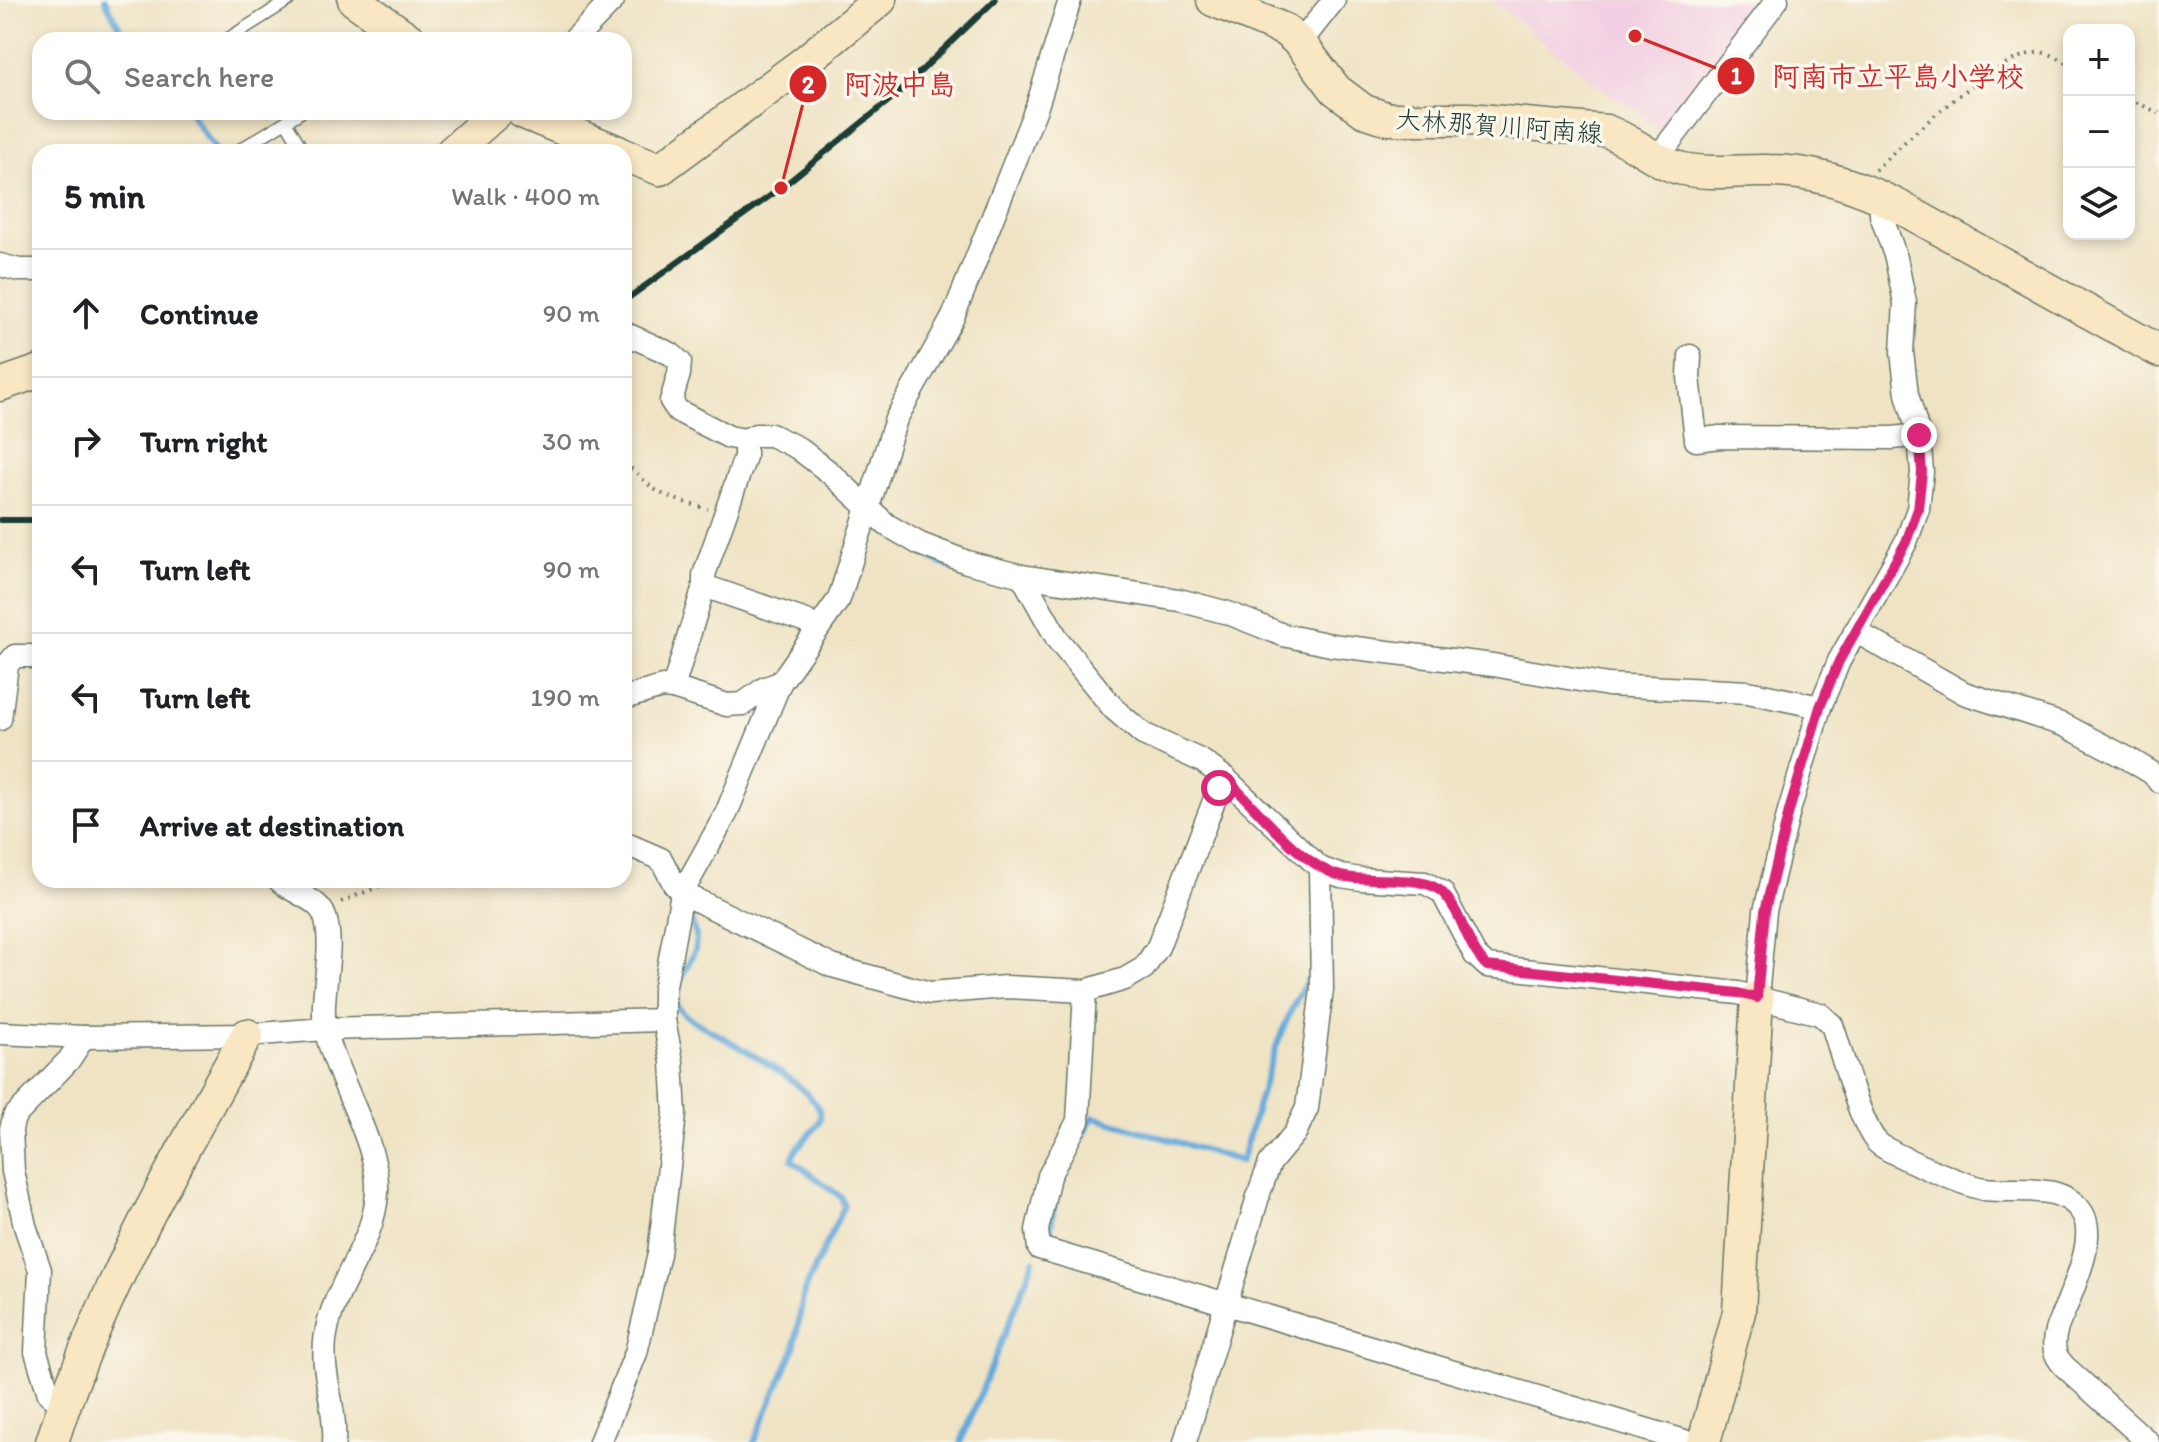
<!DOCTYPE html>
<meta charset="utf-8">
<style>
:root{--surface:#fff;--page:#f2f2f2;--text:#202124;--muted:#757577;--line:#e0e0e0}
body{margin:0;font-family:Itim,"Klee One",sans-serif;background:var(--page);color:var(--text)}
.controls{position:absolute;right:24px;top:24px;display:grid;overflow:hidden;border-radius:16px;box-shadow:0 4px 12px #0003}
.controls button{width:72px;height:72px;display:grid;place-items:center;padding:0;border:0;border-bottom:2px solid var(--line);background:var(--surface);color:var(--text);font:40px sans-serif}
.stop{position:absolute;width:24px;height:24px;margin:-18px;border:6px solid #db2777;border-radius:50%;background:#fff}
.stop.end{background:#db2777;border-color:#fff;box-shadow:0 2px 8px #0008}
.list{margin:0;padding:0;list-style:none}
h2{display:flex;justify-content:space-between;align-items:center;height:104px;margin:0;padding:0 32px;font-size:34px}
h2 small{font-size:26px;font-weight:400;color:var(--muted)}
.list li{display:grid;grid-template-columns:52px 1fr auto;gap:24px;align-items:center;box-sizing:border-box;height:128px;padding:0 32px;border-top:2px solid var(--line)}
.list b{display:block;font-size:30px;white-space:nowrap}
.list em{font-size:26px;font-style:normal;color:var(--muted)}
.icon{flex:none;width:44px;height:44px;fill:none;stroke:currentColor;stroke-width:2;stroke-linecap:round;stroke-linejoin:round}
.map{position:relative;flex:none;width:2159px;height:1442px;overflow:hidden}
.search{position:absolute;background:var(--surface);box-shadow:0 4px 12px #0003;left:32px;top:32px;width:600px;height:88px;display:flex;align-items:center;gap:20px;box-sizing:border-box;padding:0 28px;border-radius:24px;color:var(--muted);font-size:30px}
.panel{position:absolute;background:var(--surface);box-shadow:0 4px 12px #0003;left:32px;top:144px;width:600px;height:744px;border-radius:24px}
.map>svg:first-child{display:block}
.built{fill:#f2cfe2}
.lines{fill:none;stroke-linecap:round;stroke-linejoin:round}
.stream{stroke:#64a9da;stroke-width:6}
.lane-casing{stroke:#687766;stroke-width:14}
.street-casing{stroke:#687766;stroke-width:25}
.secondary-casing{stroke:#687766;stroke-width:35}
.path{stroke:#687766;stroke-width:4;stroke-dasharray:2 6;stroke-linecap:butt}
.lane{stroke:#fff;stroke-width:11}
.street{stroke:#fff;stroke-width:22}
.secondary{stroke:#f9e7c3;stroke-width:32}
.rail{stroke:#1f3d34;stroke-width:6}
.route{stroke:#db2777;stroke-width:10}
.labels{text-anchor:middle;stroke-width:7;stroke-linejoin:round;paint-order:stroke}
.street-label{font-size:26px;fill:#1f3d34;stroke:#fbf7ec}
.leader{fill:none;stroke:#d62828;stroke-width:3}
.callout-dot{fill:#d62828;stroke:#fbf7ec;stroke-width:3}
.mark-label{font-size:24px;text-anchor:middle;font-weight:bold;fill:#fff}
.callout-label{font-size:28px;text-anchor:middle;font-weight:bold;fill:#d62828;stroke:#fbf7ec;stroke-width:7;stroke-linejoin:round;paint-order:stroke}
</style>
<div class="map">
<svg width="2159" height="1442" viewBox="0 0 2159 1442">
<rect width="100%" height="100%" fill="#fbf7ec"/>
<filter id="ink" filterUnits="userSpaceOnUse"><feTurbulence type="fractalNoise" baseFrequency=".0125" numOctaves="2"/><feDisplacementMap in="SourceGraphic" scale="16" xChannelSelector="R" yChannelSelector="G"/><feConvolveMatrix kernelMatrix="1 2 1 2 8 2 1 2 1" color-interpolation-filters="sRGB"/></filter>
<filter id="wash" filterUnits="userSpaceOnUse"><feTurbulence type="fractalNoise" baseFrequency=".006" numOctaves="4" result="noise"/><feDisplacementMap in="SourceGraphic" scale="32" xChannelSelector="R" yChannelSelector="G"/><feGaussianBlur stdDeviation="1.8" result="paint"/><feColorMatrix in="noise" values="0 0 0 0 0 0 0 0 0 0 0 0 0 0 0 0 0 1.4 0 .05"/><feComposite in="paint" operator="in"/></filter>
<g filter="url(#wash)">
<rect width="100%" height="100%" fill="#efe3c4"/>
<path class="built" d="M1491,0h272l-104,129 -28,-23 -22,-12z"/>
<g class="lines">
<g class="stream">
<path d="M105,0l21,40"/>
<path d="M189,112l28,40"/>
<path d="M624,469l6,13 -6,15"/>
<path d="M933,560l40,17 29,5"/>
<path d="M689,913l7,23 -1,14 -15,31 -4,24c4,4 8,10 13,13 23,15 139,71 131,101 -5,15 -24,24 -28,41l49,37 3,9 -40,85 -10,58 -40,93"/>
<path d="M1082,1137l11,-20 148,44c20,-63 35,-135 72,-190"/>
<path d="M1050,1234l6,-41"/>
<path d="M961,1442l73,-182"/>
</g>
</g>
</g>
<g filter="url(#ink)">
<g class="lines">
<g class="lane-casing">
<g id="lane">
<path d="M226,40l63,-40"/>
<path d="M286,122l18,30"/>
<path d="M236,152l65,-40"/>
</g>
</g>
<g class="street-casing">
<g id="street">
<path d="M574,40l39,-40"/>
<path d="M1300,43l34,-43"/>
<path d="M1658,157l119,-157"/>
<path d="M0,265l19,5h21"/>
<path d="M624,333l47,21 9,8 -1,12 -8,27 7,10 51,26 16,3 11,-5h15l27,13 31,24 58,53 33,19 47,18 55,14 157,24 49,13 55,22 48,10 162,20 115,20 140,7 72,15"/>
<path d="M1690,356l-1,21 7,63 24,-3 173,1 26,-3"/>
<path d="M1022,576l36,64 56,69 29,25 59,27 23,17 95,90 21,8 20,3 64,4 17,9 33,63 12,11 251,27 82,21 12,11c9,25 29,103 46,118 12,11 90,44 107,46 31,4 75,-7 96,22 16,22 -3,65 -12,88 -6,17 -18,33 -14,52 1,6 5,10 9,15l84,76"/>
<path d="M704,586v-11l41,-118v-17"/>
<path d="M1855,631l109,62 100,32 65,34 23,14 7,8"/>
<path d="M673,688l31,-102 102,35 11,9"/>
<path d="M624,698l38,-11 11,1 54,17 16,-1 22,-16 15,-5"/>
<path d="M0,719l7,-54 8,-9h16l9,4"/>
<path d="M624,843l37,16 13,25 8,9 150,73 98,27 76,-6 79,4 40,-12 19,-11 14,-21 61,-159 6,-10"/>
<path d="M279,880c12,13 40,18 46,37 11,34 -7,81 1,115 11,48 54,114 51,160 -2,51 -43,93 -51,142 -7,37 11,72 8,108"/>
<path d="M1085,991l-7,130 -29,55 -12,54 2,18 649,194"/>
<path d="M1757,998l8,-87 24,-100 31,-104 19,-46 67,-119 12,-33 4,-37 -3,-37 -12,-41 -5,-42 3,-49 -9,-45 -15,-43v-18"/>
<path d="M0,1033l84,4 163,-2 78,-6 339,-9"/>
<path d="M63,1405l-14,-11 -13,-42 4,-82 -15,-44 -12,-55 -2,-42 3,-12 55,-57 15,-23"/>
<path d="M600,1442l36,-89 23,-99 16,-140 -3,-52 -8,-42v-29l18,-98 44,-79 54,-131 59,-84 57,-180 57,-102 84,-211 33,-106"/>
<path d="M1185,1442l75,-252 10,-27 25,-30 12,-25 15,-119 -2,-121"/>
</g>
</g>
<g class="secondary-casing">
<g id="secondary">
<path d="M354,0l56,40"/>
<path d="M1213,0l72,30 15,13 36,47 28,21 25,8h80l137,12c27,9 49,32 77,38 28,6 57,1 86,2 46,0 88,14 129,35l261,145"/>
<path d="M522,112l96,40"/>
<path d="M452,152l45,-40"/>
<path d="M624,155l36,14 142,-105 78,-64"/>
<path d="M0,385l40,-14"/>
<path d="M52,1442c46,-145 121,-276 195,-407"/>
<path d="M1704,1442l35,-130 18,-314"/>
</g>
</g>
<g class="path">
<path d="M2129,99l30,14"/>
<path d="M1875,170c32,-31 118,-112 160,-117 13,-2 24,5 34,12"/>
<path d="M624,464c13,7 21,20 35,28 14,8 33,12 49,17"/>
<path d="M341,902l54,-22"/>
</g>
<use href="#lane" class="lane"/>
<use href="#street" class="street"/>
<use href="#secondary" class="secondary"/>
<g class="rail">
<path d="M624,301l157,-113 115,-93 99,-95"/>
<path d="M0,520h40"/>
</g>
</g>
</g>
<g class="lines" filter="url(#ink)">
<path class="route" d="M1219,788l6,-10c32,29 74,87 116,98 27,7 83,-3 102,17 20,21 23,53 44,73l251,27 19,5 8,-87 24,-100 31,-104 19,-46 67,-119 12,-33 4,-37 -3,-37"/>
</g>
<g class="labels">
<g class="street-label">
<text transform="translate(1499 126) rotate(4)" y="9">大林那賀川阿南線</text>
</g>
</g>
<path class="leader" d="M1635 36L1736 76M781 188L808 84"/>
<g class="callout-dot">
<circle cx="1635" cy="36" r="8"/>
<circle cx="781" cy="188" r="8"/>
<circle cx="1736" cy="76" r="20"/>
<circle cx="808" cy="84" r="20"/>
</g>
<g class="mark-label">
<text x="1736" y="84">1</text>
<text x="808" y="93">2</text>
</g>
<g class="callout-label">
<text x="1898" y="86">阿南市立平島小学校</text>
<text x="900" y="94">阿波中島</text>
</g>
</svg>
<div class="controls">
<button>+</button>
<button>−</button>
<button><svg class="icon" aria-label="layers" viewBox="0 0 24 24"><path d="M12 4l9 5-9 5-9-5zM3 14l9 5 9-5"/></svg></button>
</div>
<div class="stop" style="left:1219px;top:788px"></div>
<div class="stop end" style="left:1919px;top:435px"></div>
<div class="search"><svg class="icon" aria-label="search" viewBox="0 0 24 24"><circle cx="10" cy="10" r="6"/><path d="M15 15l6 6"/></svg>Search here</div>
<section class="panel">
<h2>5 min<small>Walk · 400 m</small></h2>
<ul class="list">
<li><svg class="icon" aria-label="ahead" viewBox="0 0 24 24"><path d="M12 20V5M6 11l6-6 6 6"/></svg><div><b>Continue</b></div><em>90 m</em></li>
<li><svg class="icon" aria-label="right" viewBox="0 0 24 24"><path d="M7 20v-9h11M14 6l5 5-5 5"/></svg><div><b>Turn right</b></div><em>30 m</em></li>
<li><svg class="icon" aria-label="left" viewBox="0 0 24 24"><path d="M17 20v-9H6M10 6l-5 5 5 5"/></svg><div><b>Turn left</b></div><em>90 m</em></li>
<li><svg class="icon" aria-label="left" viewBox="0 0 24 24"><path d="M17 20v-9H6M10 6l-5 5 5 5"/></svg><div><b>Turn left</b></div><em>190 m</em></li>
<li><svg class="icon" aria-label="arrive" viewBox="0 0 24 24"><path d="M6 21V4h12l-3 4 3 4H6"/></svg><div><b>Arrive at destination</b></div></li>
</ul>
</section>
</div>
